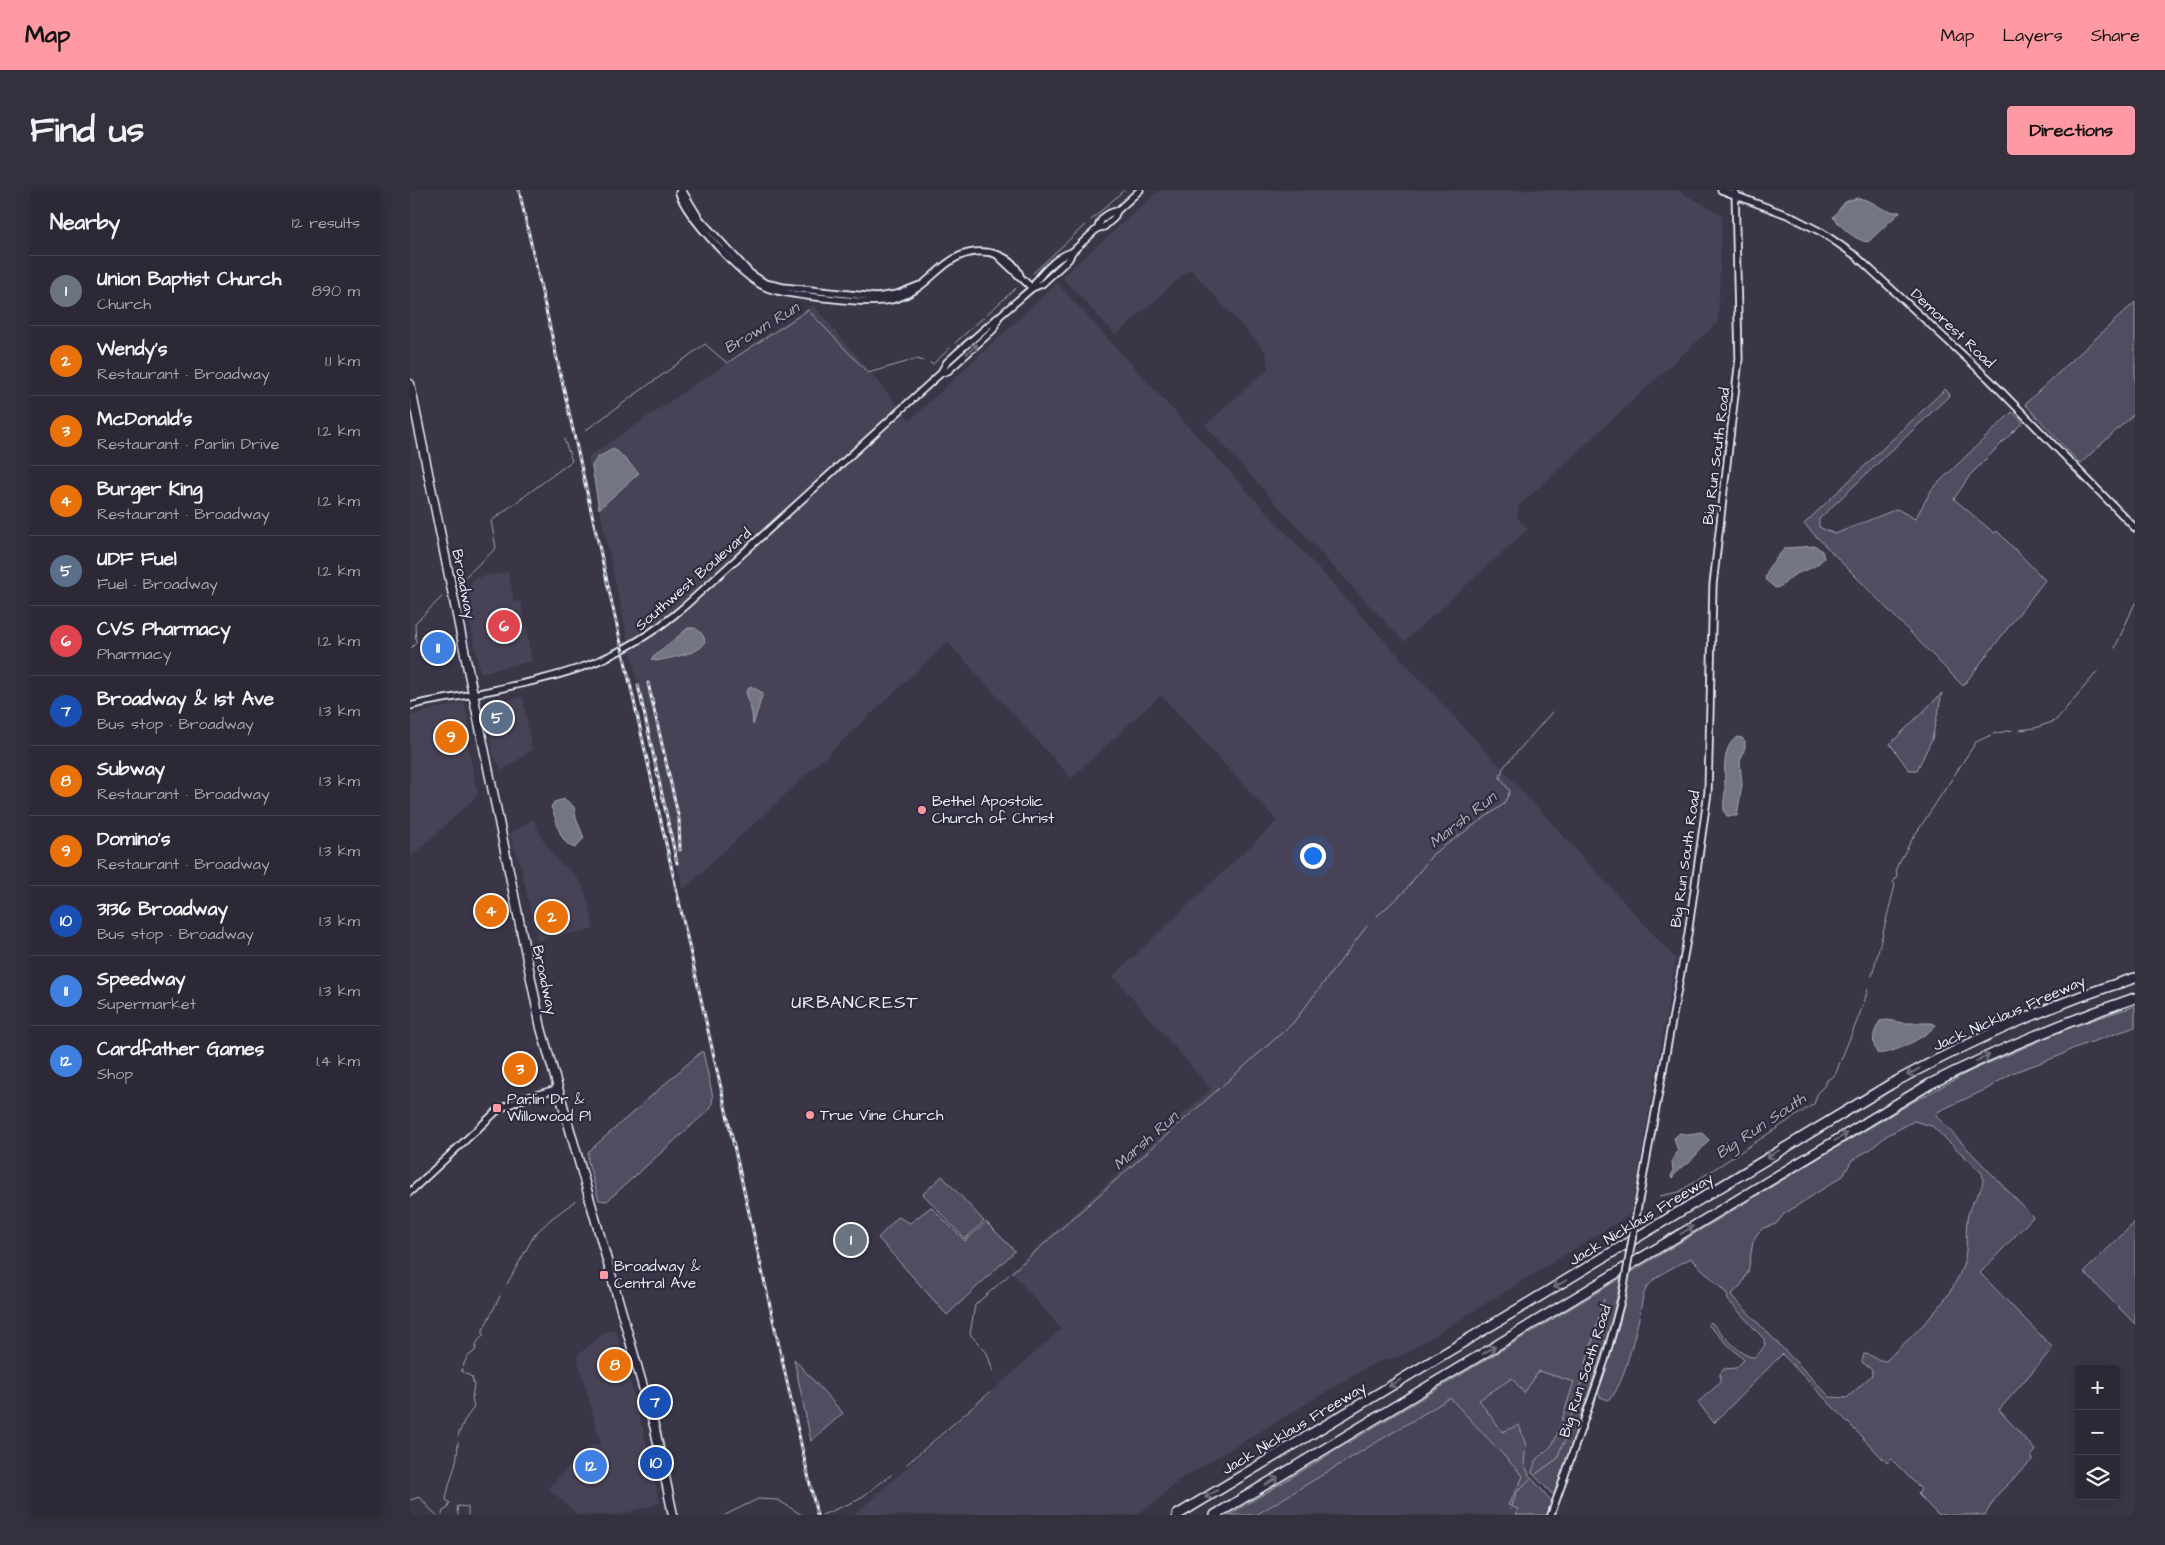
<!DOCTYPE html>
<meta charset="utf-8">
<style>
:root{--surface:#2c2836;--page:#34303e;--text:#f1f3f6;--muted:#a6a6ad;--line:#484451;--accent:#ff9aa2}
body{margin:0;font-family:"Architects Daughter",sans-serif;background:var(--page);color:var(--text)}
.controls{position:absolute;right:15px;bottom:15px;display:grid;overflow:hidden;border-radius:5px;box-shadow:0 2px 12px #0003}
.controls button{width:45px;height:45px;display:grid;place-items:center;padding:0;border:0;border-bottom:1px solid var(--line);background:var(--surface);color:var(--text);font:25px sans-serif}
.you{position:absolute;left:902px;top:665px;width:18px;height:18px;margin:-12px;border:4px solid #fff;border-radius:50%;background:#1a73e8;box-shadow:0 0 0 8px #1a73e833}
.badge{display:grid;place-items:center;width:32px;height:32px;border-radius:50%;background:var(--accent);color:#fff;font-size:16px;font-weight:700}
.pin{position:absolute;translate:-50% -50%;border:2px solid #fff;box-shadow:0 1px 5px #0006}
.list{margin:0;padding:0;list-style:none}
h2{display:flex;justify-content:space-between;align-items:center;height:65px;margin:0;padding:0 20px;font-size:21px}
h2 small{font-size:16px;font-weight:400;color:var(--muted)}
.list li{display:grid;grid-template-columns:32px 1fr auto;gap:15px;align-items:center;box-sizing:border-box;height:70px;padding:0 20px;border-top:1px solid var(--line)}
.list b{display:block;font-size:19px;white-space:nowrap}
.list p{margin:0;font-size:16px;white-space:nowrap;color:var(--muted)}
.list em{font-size:16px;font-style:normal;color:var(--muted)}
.icon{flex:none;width:28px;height:28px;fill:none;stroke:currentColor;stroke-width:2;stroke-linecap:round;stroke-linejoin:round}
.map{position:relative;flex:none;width:1725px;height:1325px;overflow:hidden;border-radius:5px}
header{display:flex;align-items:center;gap:30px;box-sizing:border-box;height:70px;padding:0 25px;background:var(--accent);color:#111}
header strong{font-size:24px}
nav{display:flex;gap:28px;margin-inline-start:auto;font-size:18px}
.intro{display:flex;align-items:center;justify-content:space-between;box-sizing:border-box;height:120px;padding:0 30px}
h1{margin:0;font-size:35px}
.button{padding:12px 22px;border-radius:5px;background:var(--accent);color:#111;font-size:18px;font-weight:700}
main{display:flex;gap:30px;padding:0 30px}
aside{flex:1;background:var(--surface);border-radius:5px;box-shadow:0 2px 12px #0003}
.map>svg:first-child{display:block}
.built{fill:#464354}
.green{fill:#504e5f;stroke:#9ca0ac;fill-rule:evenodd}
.water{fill:#737482;stroke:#a2a6b1}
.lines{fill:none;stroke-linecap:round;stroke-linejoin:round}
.stream{stroke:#a2a6b1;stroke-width:1}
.tertiary-casing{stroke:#e8f1f8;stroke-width:9}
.primary-casing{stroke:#e8f1f8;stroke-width:11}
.motorway-casing{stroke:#e8f1f8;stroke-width:12}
.tertiary{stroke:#2f2a3d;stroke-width:5.5}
.primary{stroke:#2f2a3d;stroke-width:8}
.motorway{stroke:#2f2a3d;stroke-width:9}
.rail-casing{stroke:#e8f1f8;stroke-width:3}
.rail{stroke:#2f2a3d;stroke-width:1;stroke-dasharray:4;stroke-linecap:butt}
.tertiary-bridge-casing{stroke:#e8f1f8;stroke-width:9;stroke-linecap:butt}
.tertiary-bridge{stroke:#2f2a3d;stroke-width:5.5}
.oneway{stroke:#70707e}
.poi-dot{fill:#ff9aa2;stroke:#2f2a3d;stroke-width:2}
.labels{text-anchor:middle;stroke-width:4.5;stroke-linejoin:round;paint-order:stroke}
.street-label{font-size:15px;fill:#e8f1f8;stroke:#2f2a3d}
.poi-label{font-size:15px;fill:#e8f1f8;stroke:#2f2a3d;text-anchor:start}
.water-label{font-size:16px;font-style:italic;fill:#aeb2bd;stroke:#2f2a3d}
.quarter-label{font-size:18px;letter-spacing:1px;fill:#e8f1f8;stroke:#2f2a3d}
</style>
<header>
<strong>Map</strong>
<nav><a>Map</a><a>Layers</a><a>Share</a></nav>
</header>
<div class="intro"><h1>Find us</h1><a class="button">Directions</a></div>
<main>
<aside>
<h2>Nearby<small>12 results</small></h2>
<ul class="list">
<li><span class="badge" style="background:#6b7280">1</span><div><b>Union Baptist Church</b><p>Church</p></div><em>890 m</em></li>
<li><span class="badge" style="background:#e8710a">2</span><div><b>Wendy's</b><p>Restaurant · Broadway</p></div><em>1.1 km</em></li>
<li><span class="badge" style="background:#e8710a">3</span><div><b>McDonald's</b><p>Restaurant · Parlin Drive</p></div><em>1.2 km</em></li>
<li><span class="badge" style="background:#e8710a">4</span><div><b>Burger King</b><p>Restaurant · Broadway</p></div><em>1.2 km</em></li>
<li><span class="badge" style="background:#5c6f8a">5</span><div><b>UDF Fuel</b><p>Fuel · Broadway</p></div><em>1.2 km</em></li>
<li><span class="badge" style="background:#e0444e">6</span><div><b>CVS Pharmacy</b><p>Pharmacy</p></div><em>1.2 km</em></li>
<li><span class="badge" style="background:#1a4fb4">7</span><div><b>Broadway &amp; 1st Ave</b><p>Bus stop · Broadway</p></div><em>1.3 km</em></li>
<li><span class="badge" style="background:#e8710a">8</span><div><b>Subway</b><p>Restaurant · Broadway</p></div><em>1.3 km</em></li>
<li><span class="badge" style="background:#e8710a">9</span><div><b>Domino's</b><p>Restaurant · Broadway</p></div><em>1.3 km</em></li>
<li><span class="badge" style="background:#1a4fb4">10</span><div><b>3136 Broadway</b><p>Bus stop · Broadway</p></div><em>1.3 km</em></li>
<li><span class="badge" style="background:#3f7fe0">11</span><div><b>Speedway</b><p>Supermarket</p></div><em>1.3 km</em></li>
<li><span class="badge" style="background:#3f7fe0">12</span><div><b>Cardfather Games</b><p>Shop</p></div><em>1.4 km</em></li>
</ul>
</aside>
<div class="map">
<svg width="1725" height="1325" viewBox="0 0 1725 1325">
<rect width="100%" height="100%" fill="#3a3648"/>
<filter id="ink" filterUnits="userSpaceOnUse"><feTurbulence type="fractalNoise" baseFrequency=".02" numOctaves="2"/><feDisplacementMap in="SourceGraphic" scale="10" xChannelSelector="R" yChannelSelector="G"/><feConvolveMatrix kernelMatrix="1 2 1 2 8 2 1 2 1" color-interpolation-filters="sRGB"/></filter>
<g filter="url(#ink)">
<g class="built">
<path d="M750,0h517l45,25 -4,107 -199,184 -2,11 11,12 -124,113 -76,-81 -123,-136 63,-56 -2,-17 -76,-83 -74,66 -54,-58z"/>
<path d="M647,93l619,676 -45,255 -230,142 -25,6 -197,118 -26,24 -18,11h-281l207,-186 -50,-58 200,-182 -98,-113 164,-155 -116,-126 -90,83 -123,-136 -265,248 -95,-433 225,-152 97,115z"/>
<path d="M98,382l6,30 7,-1 11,60 -52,12 -16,-84 5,-2 5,-9z"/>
<path d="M113,507l9,53 -30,21 -9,-17 -8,-41 5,-6 17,-7z"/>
<path d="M53,513l3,5 6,31 -5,1 11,55 -68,63v-142l23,-7z"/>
<path d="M123,629l12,24 13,18 14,11 9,11 7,18 6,28 -57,12 -17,-78 -11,-28z"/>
<path d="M204,1139l4,7 27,101 15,66 -42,12h-40l-30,-27 42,-42 11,-2 -24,-88 23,-20z"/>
<path d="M1129,1181l35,11 -21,63 -10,6 -10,16 -1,6 -3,2 -5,-12 2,-18 -7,-20 -17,7 -23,-32 33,-22 11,14z"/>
<path d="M1040,1208l73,78 -2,9 -9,9 -4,11 10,4 -2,6h-260z"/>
</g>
<g class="green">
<path d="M1725,112v111l-55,51 -55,-60z"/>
<path d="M1535,199l5,6 -131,124v8l16,7 62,-25 18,10 17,-30 80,-77 11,10 -53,53 -16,24 40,34 3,-2 48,49 -82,106 -159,-162z"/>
<path d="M1532,503l-10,46 -15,31h-8l-19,-26z"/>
<path d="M1725,816v21l-61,21 -15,8 -47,17 -25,16 -48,22 -3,5 97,101 -53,56 73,75 -54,62 37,41 -5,5 2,3 -35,35 -13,21h-47l-20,-21 3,-5 -30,-30 -4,4 -105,-109 -68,69 -16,-21 22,-19v-9l4,-5 12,-1 8,-8 -36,-35 3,-3c8,8 32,37 43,35 5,-2 8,-8 11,-12l-1,-6 -36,-39 -1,-6 -36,-36c-14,8 -37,17 -45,31 -5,9 -5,23 -8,33 -4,16 -17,72 -30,78l-8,-3 -2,-5 20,-62 12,-57 189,-115 94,-56 58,-31 98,-43zM1504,931l18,5 50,47c4,16 -7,22 -12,35 -6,15 -2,34 -5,50 -10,42 -50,74 -79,103 -9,0 -14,-7 -22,-7l-2,8 10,8v5l-25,23 -17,-1 -99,-102 10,-10 7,-13 5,-30 4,-8 6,-6 13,-4 8,-10 59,-38 9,-16 19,-11 15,-13z"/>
<path d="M291,862h2l10,45 -2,11 -104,93 -8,-1 -11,-38v-10z"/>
<path d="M532,986l42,45 -19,18 -42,-45z"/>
<path d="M521,1017l34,34 21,-19 29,29 -68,64 -69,-77 20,-21 12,6z"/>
<path d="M1725,1032v102l-51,-52z"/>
<path d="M1211,1088l-11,50 -55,166h-3l-20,-21c2,-15 11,-18 20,-28 5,-5 18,-53 22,-63l-35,-11 -15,22 -12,-15 -33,22 23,32 17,-7 7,20 -2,18 5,12 24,28 -4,12h-33l2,-6 -10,-4c4,-10 12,-18 15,-29l-73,-78 -194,117h-27z"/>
<path d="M384,1169l49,54 -32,28z"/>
</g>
<g class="water">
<path d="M1447,8c20,2 22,15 43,14l-32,30c-12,-1 -27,-15 -35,-25l12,-15z"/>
<path d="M203,259l4,2 22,22 -40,36 -7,-43 5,-8z"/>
<path d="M1406,356l6,5 2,7c-8,10 -17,11 -28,16 -8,4 -12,13 -21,14l-10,-9 4,-12 16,-19z"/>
<path d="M278,438h7c32,23 -24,29 -39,33l-5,-2z"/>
<path d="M340,496l13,7 -10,32 -1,-12 -6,-21z"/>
<path d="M1327,547l5,1 3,3v6l-5,15 2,23 -5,31h-10c-6,-7 -2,-18 -2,-27 0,-17 -4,-41 12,-52z"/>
<path d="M155,609l9,8 2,11 8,20 -9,10c-17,-5 -17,-28 -24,-41l3,-5z"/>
<path d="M1478,830l15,3h29l4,2c-8,11 -46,31 -59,28 -6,-13 -4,-20 3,-32z"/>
<path d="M1270,943l8,2 14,-2 7,7 -20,23 -9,5 -8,10 -1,-1 2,-6 -1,-10 6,-10 -4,-13z"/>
</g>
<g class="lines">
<g class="stream">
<path d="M681,30l33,-30"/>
<path d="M623,83l52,-48"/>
<path d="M545,153l61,-55"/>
<path d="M520,173l3,1 17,-16"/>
<path d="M176,240l119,-86 22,19 81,-53 60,63 49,-14 6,2"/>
<path d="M53,389l33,-31 -5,-27 81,-60 -8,-22"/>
<path d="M1705,458l20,-45"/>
<path d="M0,459l6,-6 -1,-20 27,-26"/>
<path d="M1610,540l15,-2 20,-7 42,-49"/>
<path d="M967,726l27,-24 29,-38 71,-50 6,-13 -10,-13 3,-10 49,-56"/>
<path d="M1462,786l23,-91 -2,-3 4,-5 -1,-9 15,-27 65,-99 17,-8 19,-4"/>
<path d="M1250,1006l19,-4 135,-88 4,-12 8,-8 1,-4c3,-2 7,-3 9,-7 10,-28 24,-55 32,-84"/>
<path d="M97,1094l28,-50 16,-15 24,-18"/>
<path d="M583,1181l-6,-18 -17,-19 5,-29 318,-282 74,-97"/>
<path d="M48,1246l6,-15 10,-14 -2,-9 2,-13 -2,-8 -11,-6 6,-14 8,-6 2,-9 6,-6v-6l17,-34"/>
<path d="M497,1274l82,-71"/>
<path d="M1126,1284l22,-16c1,-9 6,-14 8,-20 1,-11 -1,-14 6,-24l32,-115"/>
<path d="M0,1310l10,-3 11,13 6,5"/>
<path d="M1101,1319l5,-16 14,-14"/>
<path d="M32,1325l1,-4 4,-2 3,-6 -4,-3c3,-22 12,-33 12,-58"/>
<path d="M48,1325l-1,-9 11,1v8"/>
<path d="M315,1325l33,-16 20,1 24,15"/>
<path d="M412,1325l36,-15 33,-25"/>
</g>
<g class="tertiary-casing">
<g id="tertiary">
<path d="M270,0l-1,3c8,24 63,84 86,94 16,8 97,16 116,14 8,0 15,-2 22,-5 25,-9 40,-38 66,-43 19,-4 43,2 51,22"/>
<path d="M272,0l17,28 51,55 15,10 18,4 93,10 21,-3 23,-9"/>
<path d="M1311,0l69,26 33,17 33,23 133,123 146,149"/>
<path d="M688,38c2,-9 9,-15 19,-17"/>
<path d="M588,66l34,32"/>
<path d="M622,98c7,-13 25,-32 40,-36"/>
<path d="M531,183l7,-2 45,-41 5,-11"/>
<path d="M0,516c21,-6 43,-8 64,-12 86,-18 142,-28 211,-88l255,-232 7,-12 11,-10 74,-64 10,-4 27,-25 3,-7 26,-24 6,-1 10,-9 3,-7 23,-21"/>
<path d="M0,1002l89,-83 29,-12 29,-8"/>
<path d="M1227,1021l51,-277 20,-142 5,-207 26,-226 -4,-169"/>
<path d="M1141,1325l54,-155 17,-63"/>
</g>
</g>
<g class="primary-casing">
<path id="primary" d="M0,194l131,644 114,401 18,86"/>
</g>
<g class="motorway-casing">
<g id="motorway">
<path d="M767,1325l714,-431c79,-43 159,-80 244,-106"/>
<path d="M805,1325l715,-431c66,-33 134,-62 205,-86"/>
</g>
</g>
<use href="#tertiary" class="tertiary"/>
<use href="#primary" class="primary"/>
<use href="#motorway" class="motorway"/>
<g class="rail-casing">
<g id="rail">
<path d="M109,0l298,1325"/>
<path d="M238,493l31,136 1,31"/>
<path d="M228,495l39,178"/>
</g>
</g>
<use href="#rail" class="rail"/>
<g class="tertiary-bridge-casing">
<path id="tertiary-bridge" d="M1212,1107l15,-86"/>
</g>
<use href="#tertiary-bridge" class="tertiary-bridge"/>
</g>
<defs><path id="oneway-shaft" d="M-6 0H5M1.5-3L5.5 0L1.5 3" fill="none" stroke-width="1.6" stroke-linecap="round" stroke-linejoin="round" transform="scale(1.25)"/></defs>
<g class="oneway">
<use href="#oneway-shaft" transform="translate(562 159) rotate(-42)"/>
<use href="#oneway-shaft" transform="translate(1573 868) rotate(-25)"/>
<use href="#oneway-shaft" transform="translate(1503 882) rotate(151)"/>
<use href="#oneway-shaft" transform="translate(1431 947) rotate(-31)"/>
<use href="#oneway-shaft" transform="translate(1363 964) rotate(149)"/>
<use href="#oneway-shaft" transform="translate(1277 1040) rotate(-31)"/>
<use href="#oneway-shaft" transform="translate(1150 1094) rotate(149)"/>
<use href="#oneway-shaft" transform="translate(1079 1160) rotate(-31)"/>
<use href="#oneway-shaft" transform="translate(985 1193) rotate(149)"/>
<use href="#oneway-shaft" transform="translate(862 1291) rotate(-31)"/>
<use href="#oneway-shaft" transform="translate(801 1304) rotate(149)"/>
</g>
</g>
<g class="poi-dot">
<circle cx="512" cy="620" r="5"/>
<rect x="82" y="913" width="10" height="10" rx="2.5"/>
<circle cx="400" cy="925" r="5"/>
<rect x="189" y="1080" width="10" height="10" rx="2.5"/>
</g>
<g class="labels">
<g class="street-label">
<text transform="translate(1543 138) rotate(43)" y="5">Demorest Road</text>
<text transform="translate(1306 266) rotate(-83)" y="5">Big Run South Road</text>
<text transform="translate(283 389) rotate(-41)" y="5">Southwest Boulevard</text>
<text transform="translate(54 394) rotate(79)" y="5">Broadway</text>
<text transform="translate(1275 669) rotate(-82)" y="5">Big Run South Road</text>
<text transform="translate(135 790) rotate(78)" y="5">Broadway</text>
<text transform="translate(1599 823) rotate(-24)" y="5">Jack Nicklaus Freeway</text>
<text transform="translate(1231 1029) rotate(-31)" y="5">Jack Nicklaus Freeway</text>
<text transform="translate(1175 1181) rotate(-72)" y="5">Big Run South Road</text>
<text transform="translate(884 1238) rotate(-31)" y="5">Jack Nicklaus Freeway</text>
</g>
<g class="poi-label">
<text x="522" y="616">Bethel Apostolic<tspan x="522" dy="17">Church of Christ</tspan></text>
<text x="97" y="914">Parlin Dr &amp;<tspan x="97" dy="17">Willowood Pl</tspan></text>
<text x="410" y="930">True Vine Church</text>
<text x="204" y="1081">Broadway &amp;<tspan x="204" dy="17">Central Ave</tspan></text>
</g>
<g class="water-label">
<text transform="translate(351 137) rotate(-31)" y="6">Brown Run</text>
<text transform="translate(1052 629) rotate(-38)" y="6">Marsh Run</text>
<text transform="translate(1350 935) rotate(-34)" y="6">Big Run South</text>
<text transform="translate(735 950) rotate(-41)" y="6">Marsh Run</text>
</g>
<g class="quarter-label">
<text x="445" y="818">URBANCREST</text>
</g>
</g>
</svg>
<div class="controls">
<button>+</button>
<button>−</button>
<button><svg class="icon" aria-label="layers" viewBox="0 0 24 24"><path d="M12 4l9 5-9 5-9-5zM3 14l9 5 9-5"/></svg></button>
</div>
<div class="you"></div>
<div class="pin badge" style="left:441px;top:1050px;background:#6b7280">1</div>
<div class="pin badge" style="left:142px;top:727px;background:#e8710a">2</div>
<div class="pin badge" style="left:110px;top:879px;background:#e8710a">3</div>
<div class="pin badge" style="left:81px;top:721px;background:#e8710a">4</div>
<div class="pin badge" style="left:87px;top:528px;background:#5c6f8a">5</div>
<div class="pin badge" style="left:94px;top:436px;background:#e0444e">6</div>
<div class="pin badge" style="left:245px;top:1212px;background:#1a4fb4">7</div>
<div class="pin badge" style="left:205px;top:1175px;background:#e8710a">8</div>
<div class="pin badge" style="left:41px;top:547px;background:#e8710a">9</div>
<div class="pin badge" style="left:246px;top:1273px;background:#1a4fb4">10</div>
<div class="pin badge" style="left:28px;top:458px;background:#3f7fe0">11</div>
<div class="pin badge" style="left:181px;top:1276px;background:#3f7fe0">12</div>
</div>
</main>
